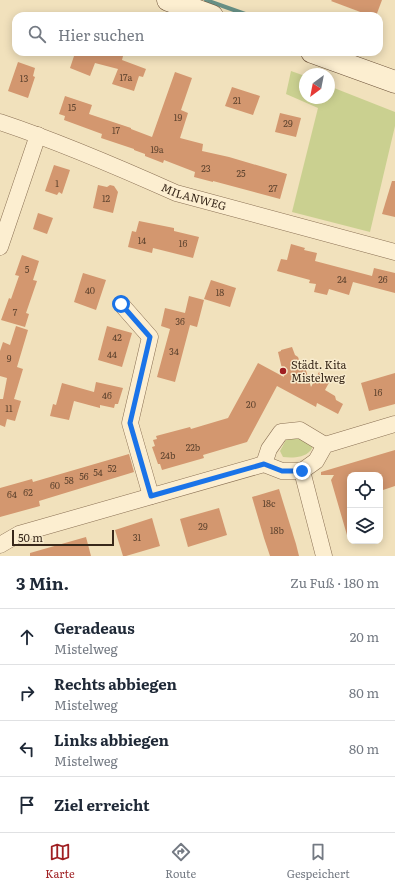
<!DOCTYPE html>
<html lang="de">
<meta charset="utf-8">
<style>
:root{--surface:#fff;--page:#f2f2f3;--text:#1f2937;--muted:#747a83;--line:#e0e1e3;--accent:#9f1f22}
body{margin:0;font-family:Literata,serif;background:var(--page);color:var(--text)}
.controls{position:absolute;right:12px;bottom:12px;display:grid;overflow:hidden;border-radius:8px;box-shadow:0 2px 10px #0003}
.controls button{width:36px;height:36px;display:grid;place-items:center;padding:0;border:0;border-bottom:1px solid var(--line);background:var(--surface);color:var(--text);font:20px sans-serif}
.compass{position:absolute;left:299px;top:68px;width:36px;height:36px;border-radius:50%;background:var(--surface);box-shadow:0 2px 10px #0003;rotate:212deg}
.scale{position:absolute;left:12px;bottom:10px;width:102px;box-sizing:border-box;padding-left:4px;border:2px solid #38281a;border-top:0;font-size:11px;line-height:14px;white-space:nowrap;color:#38281a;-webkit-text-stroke:3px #f8ebcd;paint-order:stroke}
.stop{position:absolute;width:12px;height:12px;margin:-9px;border:3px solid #1a73e8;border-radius:50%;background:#fff}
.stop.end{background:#1a73e8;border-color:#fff;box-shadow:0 1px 4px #0008}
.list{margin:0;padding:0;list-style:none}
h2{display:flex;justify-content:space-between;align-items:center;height:52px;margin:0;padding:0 16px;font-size:17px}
h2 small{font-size:13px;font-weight:400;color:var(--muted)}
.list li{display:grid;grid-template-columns:26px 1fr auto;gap:12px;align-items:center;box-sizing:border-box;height:56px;padding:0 16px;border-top:1px solid var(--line)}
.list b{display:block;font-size:15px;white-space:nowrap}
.list p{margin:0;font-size:13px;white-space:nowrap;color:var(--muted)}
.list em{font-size:13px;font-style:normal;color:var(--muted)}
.icon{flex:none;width:22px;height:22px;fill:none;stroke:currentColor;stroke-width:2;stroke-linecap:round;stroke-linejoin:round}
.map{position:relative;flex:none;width:395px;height:556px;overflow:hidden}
.search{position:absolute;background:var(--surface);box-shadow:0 2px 10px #0003;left:12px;right:12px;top:12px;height:44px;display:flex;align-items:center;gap:10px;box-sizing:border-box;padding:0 14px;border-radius:12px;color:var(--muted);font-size:15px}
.sheet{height:276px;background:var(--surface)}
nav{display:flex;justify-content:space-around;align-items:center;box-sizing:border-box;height:56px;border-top:1px solid var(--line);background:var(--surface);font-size:11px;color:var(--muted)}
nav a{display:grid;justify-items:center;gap:2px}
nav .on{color:var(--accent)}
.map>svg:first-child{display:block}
.green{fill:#cad090}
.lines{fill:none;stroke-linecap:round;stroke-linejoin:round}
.stream{stroke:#679085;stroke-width:4}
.building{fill:#d3976f}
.street-casing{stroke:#8a7054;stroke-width:17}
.secondary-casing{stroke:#6c5138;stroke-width:23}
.street{stroke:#fceed0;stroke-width:16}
.secondary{stroke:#fceed0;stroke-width:22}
.route{stroke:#1a73e8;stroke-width:5}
.poi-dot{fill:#9f1f22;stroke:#f8ebcd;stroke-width:1.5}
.labels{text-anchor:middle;stroke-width:3;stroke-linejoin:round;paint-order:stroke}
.number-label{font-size:9px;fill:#5f442f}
.street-label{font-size:11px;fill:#38281a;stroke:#f8ebcd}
.poi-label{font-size:11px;fill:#38281a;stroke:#f8ebcd;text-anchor:start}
</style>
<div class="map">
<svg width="395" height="556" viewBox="0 0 395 556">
<rect width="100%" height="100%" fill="#f1e1bc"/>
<g class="green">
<path d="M291,71l14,5v22h24v-12l66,26v14l-25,106 -78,-20 26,-104 -32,-14z"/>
<path d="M297,434l16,11c0,1 -2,6 -3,6 -6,7 -19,7 -27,6l-3,-6 8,-15z"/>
</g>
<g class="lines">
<path class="stream" d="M206,0l42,15"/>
</g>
<g class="building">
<path d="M332,0h50l-6,16h-5l-40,-15z"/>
<path d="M69,52h43l11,4 -1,4 24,9 -3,8 -4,-1 -5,15 -22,-7 6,-15 -23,-6 -5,13 -20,-8 4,-12 -5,-1z"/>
<path d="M18,62l17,6 -2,8 2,1 -7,21 -20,-7z"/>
<path d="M175,72l17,6 -11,32 7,3 -8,25 23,6 -1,7 27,6 58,17 -7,25 -67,-18v1l-19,-5 1,-5 -31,-12 -1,3 -18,-7v-2l-11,-4v-1l-33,-11 1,-4 -38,-14 1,-4 -6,-2 6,-18 27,9 -3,9 42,14v1l21,8z"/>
<path d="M232,87l28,9 -7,19 -28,-9z"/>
<path d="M280,113l21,5 -5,19 -21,-5z"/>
<path d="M54,165l16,5 -8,24 -3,-2 -2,3 -12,-4z"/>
<path d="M392,181h3v36l-13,-3z"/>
<path d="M98,185l9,2 3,-2 4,1 4,6 -5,21 -20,-5z"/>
<path d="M38,213l15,5 -6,16 -14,-5z"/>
<path d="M139,221l35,7v3l25,6 -6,21 -40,-10 -1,5 -24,-6 4,-16 4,1z"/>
<path d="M291,244l14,4 -1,2 13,3 -2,8 57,15 2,-8 21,5v20l-42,-11 -4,13 -20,-6 -2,6 -13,-3 2,-8 -7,-1 1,-3 -33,-9 4,-12 6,1z"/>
<path d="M22,255l17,6 -6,19 4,1 -11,32 3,1 -4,13 -24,-7 8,-22 2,1 8,-23 -4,-1z"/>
<path d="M83,273l23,7 -10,30 -22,-8z"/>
<path d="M211,280l25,8 -6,19 -26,-8z"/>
<path d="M189,296l15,4 -7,27 -7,-2 -15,57 -18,-5 13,-48 -9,-3 4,-18 20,5z"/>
<path d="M16,326l12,4 -11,37 6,2 -9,30 7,2 -6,20 -8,-2 -2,8 -5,-2v-26h3l4,-21 -7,-2v-25l3,-9 7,3z"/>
<path d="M107,326l25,7 -10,34 -24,-7z"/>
<path d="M292,347l3,8 3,2 4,11 3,-1 6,20 8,-15 12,7 -6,11 10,6 1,4 7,4 -5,10 -21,-11 -1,4 -39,-21 -30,56 -44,13 1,3 -42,12 -2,-6h-2l-6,-17 3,-1 -2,-6 4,-1 -1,-3 34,-9 1,2 37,-11 30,-55 26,14 -6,-25 3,-1v-1z"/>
<path d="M395,373v31l-26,7 -8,-28z"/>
<path d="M96,382l27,6 -5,16h-3l-1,4 -14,-3v3l-26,-7 -5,19 -19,-4 3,-12 3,1 6,-22 32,9z"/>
<path d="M395,450v36l-15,5v-16h-30v59l-3,1 -16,-55 3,-5h-13v-3z"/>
<path d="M129,454l5,18 -95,29 1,5 -40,11v-29l32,-9 1,3z"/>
<path d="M279,489l17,55 3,12h-29l-6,-18 -12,-41z"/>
<path d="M219,508l8,27 -39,12 -8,-28z"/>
<path d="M152,518l8,28 -34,10h-3l-8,-26z"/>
<path d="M86,537l5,19h-61v-3z"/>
</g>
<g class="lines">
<g class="street-casing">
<g id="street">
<path id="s1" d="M0,122c60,20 118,45 176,71l219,59"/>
<path d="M0,247l38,-112"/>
<path d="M121,304l29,33 -20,86 21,73"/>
<path d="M264,464l5,-15 12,-17 19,-2 25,15"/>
<path d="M302,471l22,85"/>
<path d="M0,545l19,-11 245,-70 18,7h20l14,-10 9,-16 70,-21"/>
</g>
</g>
<g class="secondary-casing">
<g id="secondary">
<path d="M168,0l44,16"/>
<path d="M312,52l83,30"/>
</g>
</g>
<use href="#street" class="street"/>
<use href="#secondary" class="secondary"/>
</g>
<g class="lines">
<path class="route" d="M121,304l29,33 -20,86 21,73 113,-32 18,7h20"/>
</g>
<circle class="poi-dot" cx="283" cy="371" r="4"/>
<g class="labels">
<g class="number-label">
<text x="126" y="81">17a</text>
<text x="24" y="82">13</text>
<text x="237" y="104">21</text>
<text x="72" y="111">15</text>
<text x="178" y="121">19</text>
<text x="288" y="127">29</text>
<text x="116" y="134">17</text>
<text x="157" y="153">19a</text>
<text x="206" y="172">23</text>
<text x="241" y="177">25</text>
<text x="57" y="187">1</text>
<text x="273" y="192">27</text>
<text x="106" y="202">12</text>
<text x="142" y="244">14</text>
<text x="183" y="247">16</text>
<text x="27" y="273">5</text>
<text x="342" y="283">24</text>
<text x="383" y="283">26</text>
<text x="90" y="294">40</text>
<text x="220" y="296">18</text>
<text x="15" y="316">7</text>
<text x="180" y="325">36</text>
<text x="117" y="341">42</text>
<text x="174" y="355">34</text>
<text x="112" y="358">44</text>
<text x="9" y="362">9</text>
<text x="378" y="396">16</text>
<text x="107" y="399">46</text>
<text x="251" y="408">20</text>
<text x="9" y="412">11</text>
<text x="193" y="451">22b</text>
<text x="168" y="459">24b</text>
<text x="112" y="472">52</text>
<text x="98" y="476">54</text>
<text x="84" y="480">56</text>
<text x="69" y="484">58</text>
<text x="55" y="489">60</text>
<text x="28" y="496">62</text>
<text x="12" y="498">64</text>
<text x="269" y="507">18c</text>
<text x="203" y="530">29</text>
<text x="277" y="534">18b</text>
<text x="137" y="541">31</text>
</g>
<g class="street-label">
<text dy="4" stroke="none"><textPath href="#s1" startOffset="208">MILANWEG</textPath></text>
</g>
<g class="poi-label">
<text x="291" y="369">Städt. Kita<tspan x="291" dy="13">Mistelweg</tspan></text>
</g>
</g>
</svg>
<div class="controls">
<button><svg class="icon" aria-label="locate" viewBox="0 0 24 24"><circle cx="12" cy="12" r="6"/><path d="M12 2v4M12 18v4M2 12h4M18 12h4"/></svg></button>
<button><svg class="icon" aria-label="layers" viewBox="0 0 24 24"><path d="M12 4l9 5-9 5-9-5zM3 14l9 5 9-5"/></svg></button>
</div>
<svg class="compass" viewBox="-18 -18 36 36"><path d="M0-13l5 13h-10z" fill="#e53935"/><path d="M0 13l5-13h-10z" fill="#747a83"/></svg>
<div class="scale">50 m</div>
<div class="stop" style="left:121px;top:304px"></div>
<div class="stop end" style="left:302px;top:471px"></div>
<div class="search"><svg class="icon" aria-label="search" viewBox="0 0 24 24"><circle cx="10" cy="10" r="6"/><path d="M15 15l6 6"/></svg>Hier suchen</div>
</div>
<section class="sheet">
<h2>3 Min.<small>Zu Fuß · 180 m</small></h2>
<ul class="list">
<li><svg class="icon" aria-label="ahead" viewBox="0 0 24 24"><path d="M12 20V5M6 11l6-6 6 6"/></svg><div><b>Geradeaus</b><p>Mistelweg</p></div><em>20 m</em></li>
<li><svg class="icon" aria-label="right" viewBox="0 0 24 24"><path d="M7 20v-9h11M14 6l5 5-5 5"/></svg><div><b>Rechts abbiegen</b><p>Mistelweg</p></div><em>80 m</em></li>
<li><svg class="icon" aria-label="left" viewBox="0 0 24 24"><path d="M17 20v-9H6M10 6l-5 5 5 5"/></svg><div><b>Links abbiegen</b><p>Mistelweg</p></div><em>80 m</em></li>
<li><svg class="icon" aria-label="arrive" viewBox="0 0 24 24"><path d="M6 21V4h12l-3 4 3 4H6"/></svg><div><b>Ziel erreicht</b></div></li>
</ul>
</section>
<nav>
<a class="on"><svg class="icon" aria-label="map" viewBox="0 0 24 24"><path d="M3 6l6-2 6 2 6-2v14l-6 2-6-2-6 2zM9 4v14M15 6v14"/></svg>Karte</a>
<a><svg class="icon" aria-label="directions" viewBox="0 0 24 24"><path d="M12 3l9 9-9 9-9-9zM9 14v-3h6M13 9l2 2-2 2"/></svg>Route</a>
<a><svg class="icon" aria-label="saved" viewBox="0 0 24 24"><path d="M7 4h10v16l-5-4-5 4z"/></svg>Gespeichert</a>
</nav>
